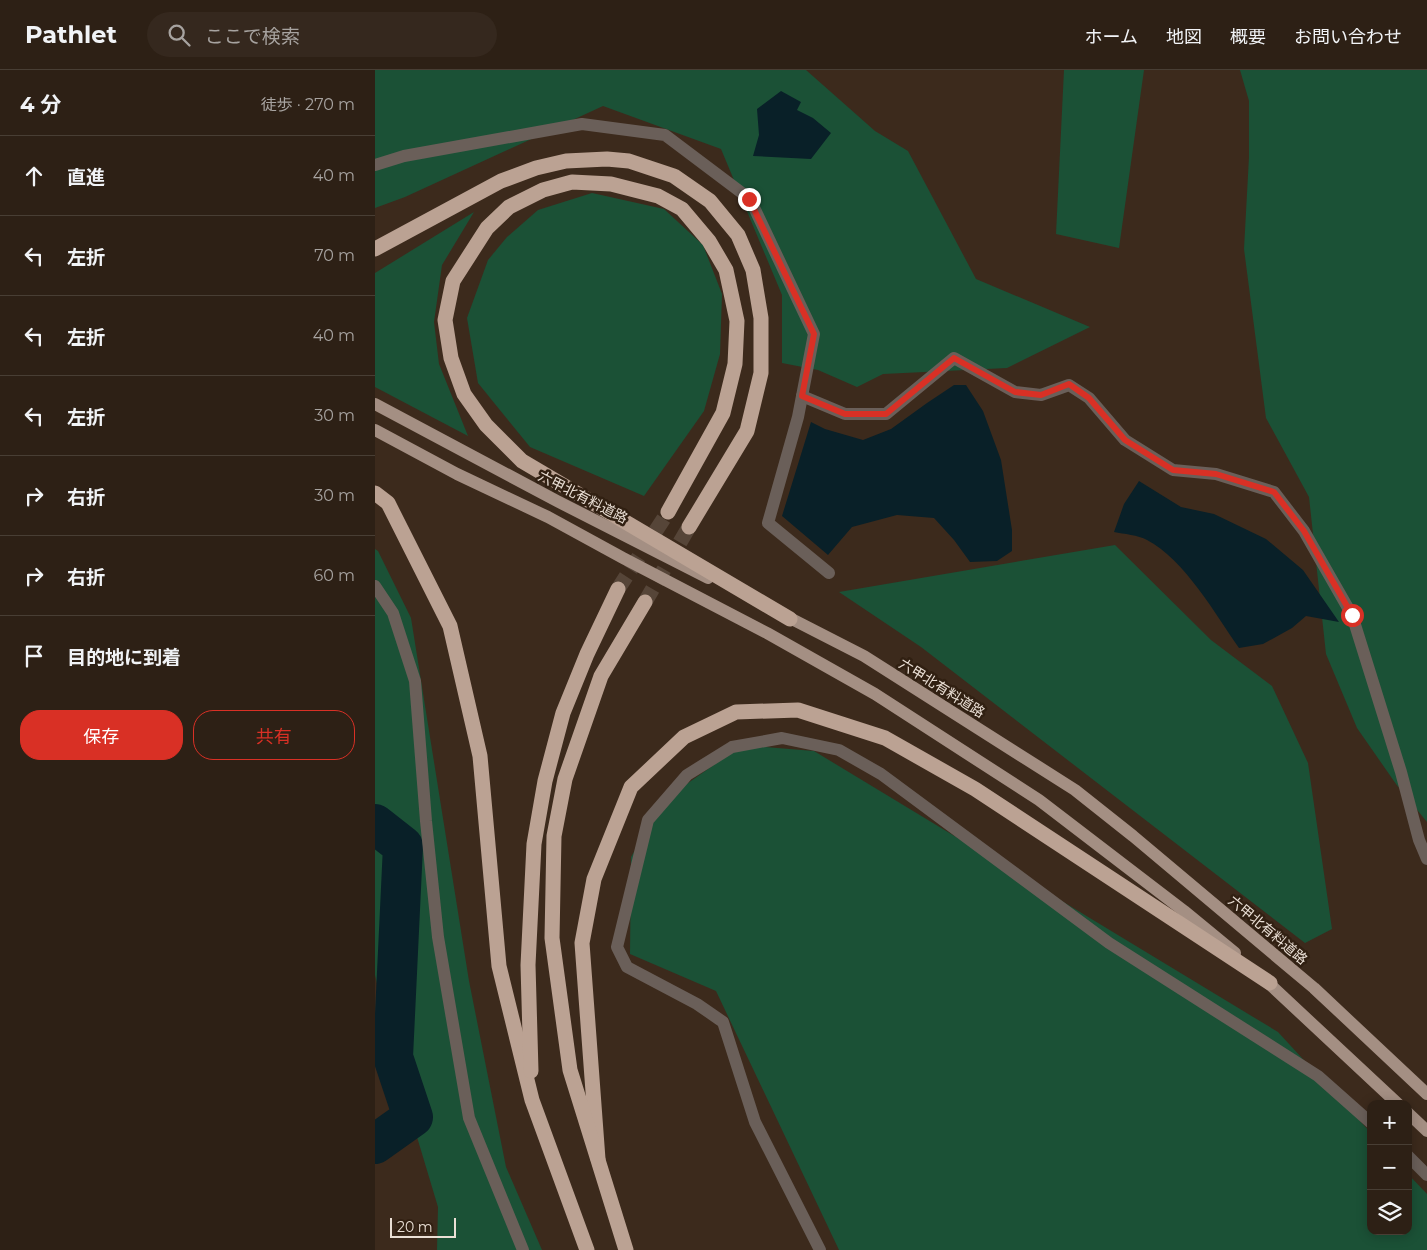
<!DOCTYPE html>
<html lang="ja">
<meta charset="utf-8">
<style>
:root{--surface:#2d2015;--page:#35281e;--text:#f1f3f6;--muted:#a7a3a0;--line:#483e34;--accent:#d93025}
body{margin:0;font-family:Montserrat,"Noto Sans JP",sans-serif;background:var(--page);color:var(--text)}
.controls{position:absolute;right:15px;bottom:15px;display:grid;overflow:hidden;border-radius:10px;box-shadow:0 2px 12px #0003}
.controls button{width:45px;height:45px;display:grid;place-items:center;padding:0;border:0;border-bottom:1px solid var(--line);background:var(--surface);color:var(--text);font:25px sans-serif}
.scale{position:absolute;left:15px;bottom:12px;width:66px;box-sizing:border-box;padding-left:5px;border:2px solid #eadfd5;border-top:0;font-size:14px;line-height:18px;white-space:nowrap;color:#eadfd5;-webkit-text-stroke:4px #312012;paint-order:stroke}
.stop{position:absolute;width:15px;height:15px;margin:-11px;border:4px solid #d93025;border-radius:50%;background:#fff}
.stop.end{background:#d93025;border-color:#fff;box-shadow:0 1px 5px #0008}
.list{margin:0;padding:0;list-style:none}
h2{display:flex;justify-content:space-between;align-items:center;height:65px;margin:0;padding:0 20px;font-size:21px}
h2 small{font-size:16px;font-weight:400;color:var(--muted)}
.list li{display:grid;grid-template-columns:32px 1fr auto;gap:15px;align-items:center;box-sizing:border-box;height:80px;padding:0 20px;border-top:1px solid var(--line)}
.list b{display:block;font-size:19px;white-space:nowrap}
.list em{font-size:16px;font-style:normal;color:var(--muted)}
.actions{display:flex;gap:10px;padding:15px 20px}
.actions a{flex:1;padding:11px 0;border:1px solid var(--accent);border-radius:20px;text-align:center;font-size:18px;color:var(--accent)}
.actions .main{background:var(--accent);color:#fff}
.icon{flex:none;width:28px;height:28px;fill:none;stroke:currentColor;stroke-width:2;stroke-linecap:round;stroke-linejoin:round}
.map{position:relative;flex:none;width:1052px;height:1180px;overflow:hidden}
header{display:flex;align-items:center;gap:30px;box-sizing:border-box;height:70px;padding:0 25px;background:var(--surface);border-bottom:1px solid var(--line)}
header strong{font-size:24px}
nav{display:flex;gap:28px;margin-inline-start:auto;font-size:18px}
.search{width:350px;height:45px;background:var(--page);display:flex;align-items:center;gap:12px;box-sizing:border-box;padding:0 18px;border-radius:28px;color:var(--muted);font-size:19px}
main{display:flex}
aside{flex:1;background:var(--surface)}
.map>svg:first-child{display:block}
.green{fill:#1b5136}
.water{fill:#092028}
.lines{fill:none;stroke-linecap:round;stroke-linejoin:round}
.river{stroke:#092028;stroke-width:40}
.highway-tunnel{stroke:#564538;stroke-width:15;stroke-dasharray:15 8;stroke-linecap:butt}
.minor{stroke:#6a5f59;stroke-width:12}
.major{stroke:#a48f83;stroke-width:12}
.highway{stroke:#bba293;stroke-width:15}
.route{stroke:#d93025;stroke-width:6}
.labels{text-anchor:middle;stroke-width:5;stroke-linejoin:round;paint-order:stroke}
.street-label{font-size:14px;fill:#eadfd5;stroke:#312012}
</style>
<header>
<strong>Pathlet</strong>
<div class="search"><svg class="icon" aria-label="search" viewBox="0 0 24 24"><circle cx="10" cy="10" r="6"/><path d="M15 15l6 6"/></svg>ここで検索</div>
<nav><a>ホーム</a><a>地図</a><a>概要</a><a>お問い合わせ</a></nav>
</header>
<main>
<aside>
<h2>4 分<small>徒歩 · 270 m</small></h2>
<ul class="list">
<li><svg class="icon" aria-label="ahead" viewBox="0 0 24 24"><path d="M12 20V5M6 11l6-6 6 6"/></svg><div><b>直進</b></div><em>40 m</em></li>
<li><svg class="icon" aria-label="left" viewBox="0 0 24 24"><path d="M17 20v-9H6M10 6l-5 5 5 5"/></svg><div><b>左折</b></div><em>70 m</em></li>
<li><svg class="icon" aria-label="left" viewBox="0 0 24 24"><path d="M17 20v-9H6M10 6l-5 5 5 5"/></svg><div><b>左折</b></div><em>40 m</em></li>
<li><svg class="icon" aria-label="left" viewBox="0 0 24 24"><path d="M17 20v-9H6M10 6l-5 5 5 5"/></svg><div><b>左折</b></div><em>30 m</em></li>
<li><svg class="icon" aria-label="right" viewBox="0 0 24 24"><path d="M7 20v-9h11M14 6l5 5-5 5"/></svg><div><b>右折</b></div><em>30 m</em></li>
<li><svg class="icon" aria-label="right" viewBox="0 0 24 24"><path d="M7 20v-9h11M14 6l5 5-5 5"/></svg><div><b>右折</b></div><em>60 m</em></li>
<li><svg class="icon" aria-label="arrive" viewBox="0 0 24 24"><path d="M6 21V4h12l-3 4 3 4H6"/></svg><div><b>目的地に到着</b></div></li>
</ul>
<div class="actions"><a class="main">保存</a><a>共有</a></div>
</aside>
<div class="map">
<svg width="1052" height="1180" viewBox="0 0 1052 1180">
<rect width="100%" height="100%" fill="#3c2a1c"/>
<g class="green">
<path d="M0,0h431l69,61 33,20 68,128 114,48 -83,41 -124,6 -26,13 -39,-17 -36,-7v-68l-61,-146 -118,-43 -198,91 -30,11z"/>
<path d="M689,0h80l-25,178 -63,-14z"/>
<path d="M865,0h187v752l-31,-38 -39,-56 -31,-74 -17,-157 -43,-79 -22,-169 5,-92v-56z"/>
<path d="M217,123l72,16 39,36 19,49 -2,60 -16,57 -60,85 -114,-49 -52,-64 -11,-65 21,-58 19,-23 31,-27z"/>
<path d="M99,142l-32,53 -8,57 5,42 29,72 -93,-49v-114z"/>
<path d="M740,475l96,95 61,46 36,77 24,166 -27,14 -384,-296 -82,-55z"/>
<path d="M0,479l3,2 33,67 58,363 37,186 36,83h-105l1,-43 -39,-130 -24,-102z"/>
<path d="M367,675l72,6 464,281 93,101v98h37v-57l19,20v56h-588l-123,-259 -86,-37 1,-97 33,-57z"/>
</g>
<g class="water">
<path d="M406,21l20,11 -4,8 16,8 18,15 -20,26 -58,-3 6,-21 -2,-26z"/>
<path d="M579,315h12l17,26 18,49 11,70v21l-15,10 -27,1 -16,-22 -20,-22 -37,-3 -45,12 -24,28 -46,-39 29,-94 14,7 38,11 28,-11 36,-26z"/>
<path d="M764,411l42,26 33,7 52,25 37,31 36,52 -33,-6 -14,12 -29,16 -24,4c-23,-33 -55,-89 -92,-108 -9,-5 -23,-6 -33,-8l10,-28z"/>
</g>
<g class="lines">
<path class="river" d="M0,754l28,22 -10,211 20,60 -38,27"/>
<g class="highway-tunnel">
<path d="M243,519l50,-77"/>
<path d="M270,532l44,-75"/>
</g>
<g class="minor">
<path d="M0,95l29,-9 178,-32 83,11 85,64 64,135 -16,83 -30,106 61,50"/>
<path d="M427,326l43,18h41l68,-56 61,34 26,3 28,-10 20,13 36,42 48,30 43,4 58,18 30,39 48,84 49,157 18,68 8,19"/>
<path d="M0,516l18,27 22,68 11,140 12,116 31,181 54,132"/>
<path d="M1033,1086l19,19"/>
<path d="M445,1180l-65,-128 -32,-100 -26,-18 -70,-37 -10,-20 31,-127 39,-45 45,-28 50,-9 57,12 42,24 228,169 209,133 53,47"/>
</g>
<g class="major">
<path d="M0,334l182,97 151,77"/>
<path d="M0,360l82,44 91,43 75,41 144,75 108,61 164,106 145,111 51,42"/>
<path d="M407,544l82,42 211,134 58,46 181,152 113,106"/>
<path d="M888,908l135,126"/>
<path d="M1033,1043l19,18"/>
</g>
<g class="highway">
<path d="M0,179l126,-68 35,-13 30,-7 41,-2 22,2 45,15 36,25 28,34 15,35 8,48v55l-14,58 -58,96"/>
<path d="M0,423l13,10 62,123 30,130 19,210 33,134 55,150"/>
<path d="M293,442l55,-99 12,-49 2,-43 -11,-51 -17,-29 -27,-32 -24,-13 -47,-12 -39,-2 -29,8 -34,17 -22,21 -34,53 -8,39 6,38 13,36 22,31 36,36 268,158"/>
<path d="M156,1001l-3,-106 6,-121 11,-63 18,-68 24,-59 31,-65"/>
<path d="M223,1089l-16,-216 12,-64 37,-92 53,-50 52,-25 62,-2 87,28 90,51 295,194"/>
<path d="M251,1180l-56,-180 -18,-132 2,-102 11,-57 36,-103 44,-74"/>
</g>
</g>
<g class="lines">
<path class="route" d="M374,129l65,135 -12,62 43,18h41l68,-56 61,34 26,3 28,-11 20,14 36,42 48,30 43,4 58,18 30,39 48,84"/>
</g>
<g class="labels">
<g class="street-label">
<text transform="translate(208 427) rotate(27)" y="5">六甲北有料道路</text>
<text transform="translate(567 618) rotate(32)" y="5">六甲北有料道路</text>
<text transform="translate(893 860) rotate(40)" y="5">六甲北有料道路</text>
</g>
</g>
</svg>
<div class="controls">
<button>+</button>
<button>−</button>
<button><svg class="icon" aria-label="layers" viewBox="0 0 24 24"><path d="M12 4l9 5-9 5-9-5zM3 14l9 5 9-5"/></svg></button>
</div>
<div class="scale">20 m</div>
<div class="stop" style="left:977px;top:545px"></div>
<div class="stop end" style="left:374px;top:129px"></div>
</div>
</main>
